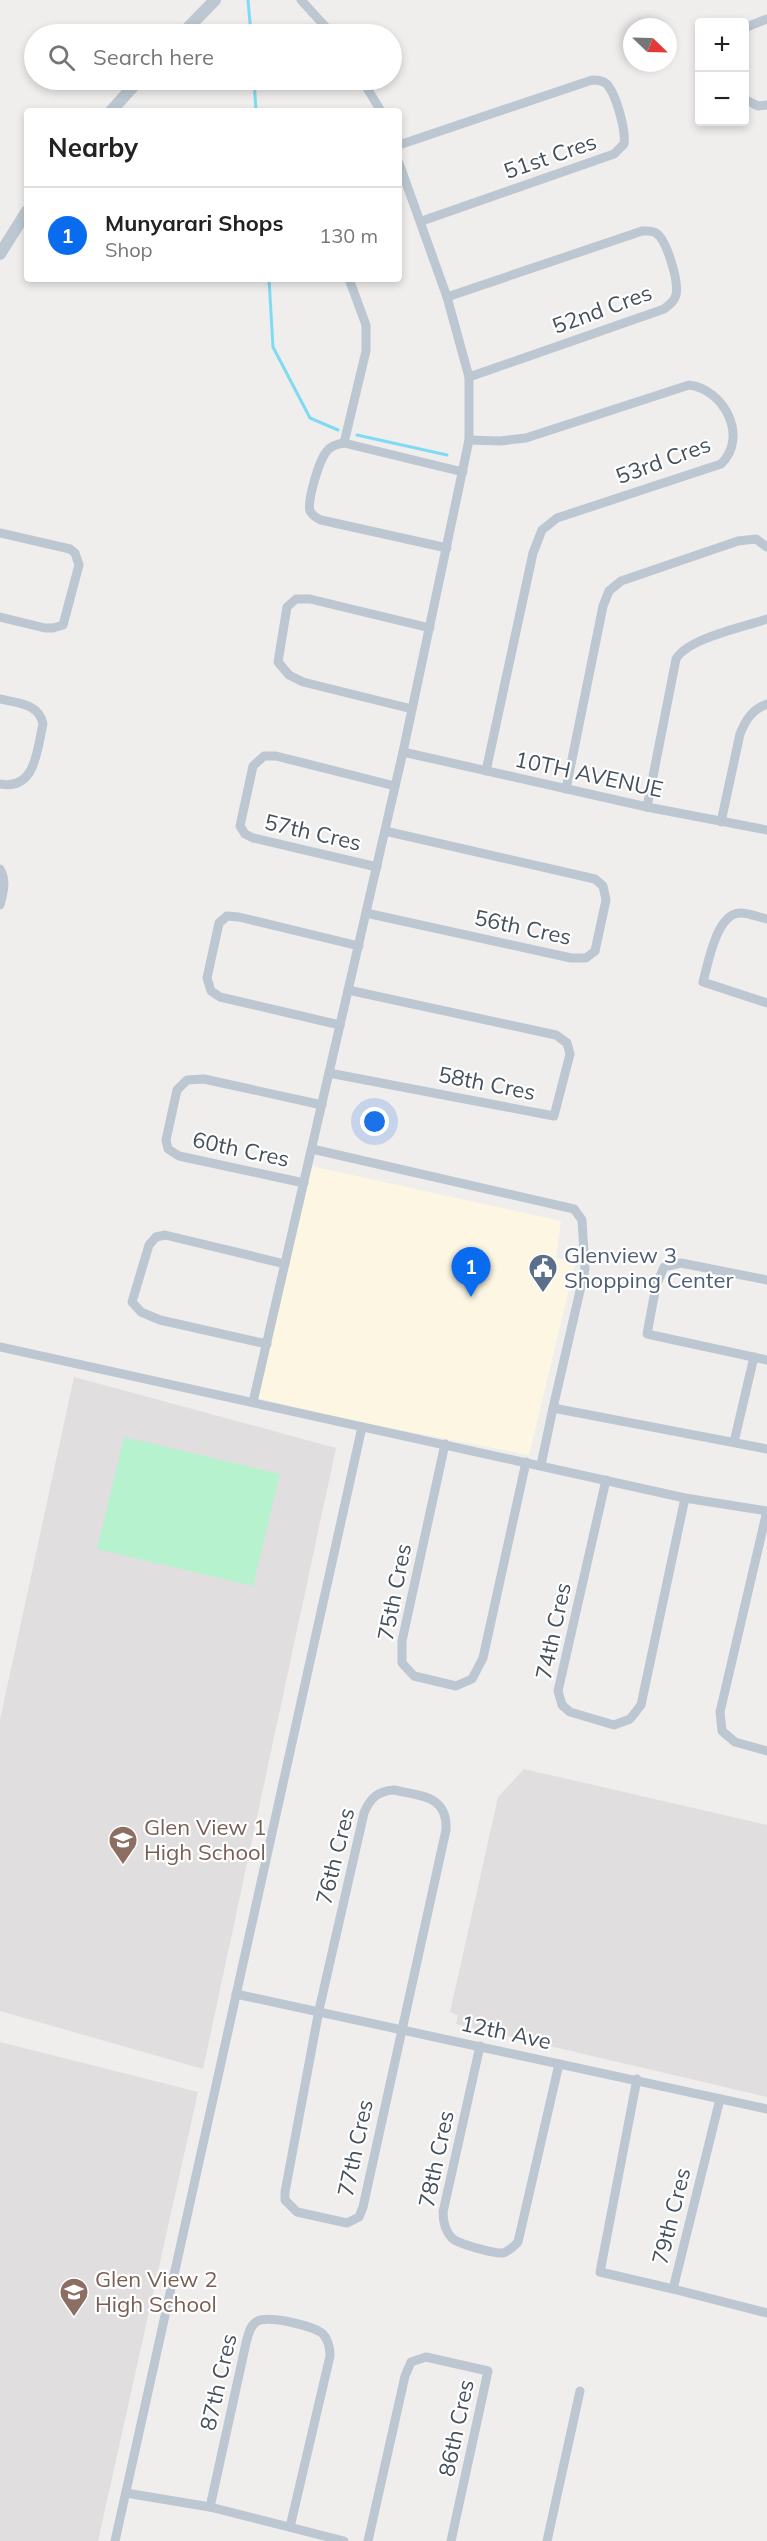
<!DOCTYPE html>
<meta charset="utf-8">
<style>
:root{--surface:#fff;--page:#f6f6f6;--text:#222;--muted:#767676;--line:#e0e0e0;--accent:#096bee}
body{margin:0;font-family:Mulish,sans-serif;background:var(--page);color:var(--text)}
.controls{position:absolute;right:18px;top:18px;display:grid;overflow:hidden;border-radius:6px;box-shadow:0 3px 9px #0003}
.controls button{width:54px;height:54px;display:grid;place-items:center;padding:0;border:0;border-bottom:2px solid var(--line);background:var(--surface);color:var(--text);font:30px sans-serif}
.compass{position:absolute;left:623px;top:18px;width:54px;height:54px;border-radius:50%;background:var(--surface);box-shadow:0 3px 9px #0003;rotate:113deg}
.you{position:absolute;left:375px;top:1122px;width:21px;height:21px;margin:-15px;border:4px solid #fff;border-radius:50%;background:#1a73e8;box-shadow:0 0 0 9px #1a73e833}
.badge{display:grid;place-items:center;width:39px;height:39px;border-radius:50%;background:var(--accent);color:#fff;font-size:20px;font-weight:700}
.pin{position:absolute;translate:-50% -50px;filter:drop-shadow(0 2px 3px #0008)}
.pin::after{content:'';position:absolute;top:32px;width:21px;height:18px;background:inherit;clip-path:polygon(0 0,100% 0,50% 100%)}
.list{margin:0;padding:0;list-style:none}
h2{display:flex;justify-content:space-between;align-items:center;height:78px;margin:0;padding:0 24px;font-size:26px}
h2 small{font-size:20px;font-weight:400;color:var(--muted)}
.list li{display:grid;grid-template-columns:39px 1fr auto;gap:18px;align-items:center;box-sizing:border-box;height:96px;padding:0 24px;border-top:2px solid var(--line)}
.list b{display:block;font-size:22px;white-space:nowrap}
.list p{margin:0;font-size:20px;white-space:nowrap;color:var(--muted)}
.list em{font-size:20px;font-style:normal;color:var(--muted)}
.icon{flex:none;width:33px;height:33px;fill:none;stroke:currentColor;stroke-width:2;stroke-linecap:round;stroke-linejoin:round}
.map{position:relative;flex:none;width:767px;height:2541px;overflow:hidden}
.search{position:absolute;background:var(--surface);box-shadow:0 3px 9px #0003;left:24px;top:24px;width:378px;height:66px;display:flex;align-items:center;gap:15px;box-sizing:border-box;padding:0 21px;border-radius:33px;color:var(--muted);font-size:22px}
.panel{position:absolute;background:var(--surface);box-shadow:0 3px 9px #0003;left:24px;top:108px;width:378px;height:174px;border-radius:6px}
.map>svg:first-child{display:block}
.commercial{fill:#fdf6e3}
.education{fill:#e1dedf}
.green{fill:#b6f2ce}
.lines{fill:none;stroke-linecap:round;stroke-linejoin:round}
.stream{stroke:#7fdbf3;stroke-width:3}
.minor{stroke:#bcc7d1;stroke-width:9}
.tertiary{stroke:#bcc7d1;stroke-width:12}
.labels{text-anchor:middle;stroke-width:4.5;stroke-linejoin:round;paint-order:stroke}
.street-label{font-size:22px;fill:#44505c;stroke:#fff}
.service-label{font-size:22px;fill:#4e5e75;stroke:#fff;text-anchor:start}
.education-label{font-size:22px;fill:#785e54;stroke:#fff;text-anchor:start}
</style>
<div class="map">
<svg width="767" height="2541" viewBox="0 0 767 2541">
<rect width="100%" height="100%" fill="#f0eded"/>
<path class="commercial" d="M311,1166l250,55 -5,36 19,8 -46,190 -185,-36 -86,-21z"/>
<g class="education">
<path d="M74,1377l262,71 -133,621 -203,-58v-291z"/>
<path d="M524,1769l243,56v272l-311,-73 2,-9 -8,-3 48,-215z"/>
<path d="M0,2042l198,50 -100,449h-98z"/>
</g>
<path class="green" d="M124,1437l156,37 -27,112 -156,-37z"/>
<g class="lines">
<g class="stream">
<path d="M248,0l3,34"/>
<path d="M254,80l2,31"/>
<path d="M269,279l4,68 37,71 28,12"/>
<path d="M357,435l90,20"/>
</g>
<g class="minor">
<path d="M301,0l31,34"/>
<path d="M744,28l23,-9"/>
<path d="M362,80l19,31"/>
<path d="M744,99l14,7 9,-1"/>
<path d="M399,145l193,-65c6,0 14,1 17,7 8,11 17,44 15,57l-10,10 -192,67"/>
<path d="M447,297l195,-66c5,0 9,-1 14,2 11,7 23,49 20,62 -2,7 -7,10 -12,14l-195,68"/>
<path d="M469,440l31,1 26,-3 163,-53c35,4 60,52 32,79l-164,54 -15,12 -9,23 -47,218"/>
<path d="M344,443l22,-92v-26l-17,-46"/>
<path d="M0,533l70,16 5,4 4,12 -16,60 -10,3h-8l-45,-11"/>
<path d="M447,548l-126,-28c-5,-2 -8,-4 -11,-9 -3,-10 9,-51 17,-60 4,-5 10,-7 17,-8l119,29"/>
<path d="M0,699c17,4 39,4 43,25 -6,25 -7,67 -43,60"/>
<path d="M412,709l-109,-27 -14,-7 -11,-13 9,-55 9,-8h14l120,29"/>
<path d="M403,752l244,55 120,23"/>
<path d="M566,789l37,-183 6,-15 12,-10 117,-40 18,-2 11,8"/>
<path d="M647,807l29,-148c12,-21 68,-32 91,-40"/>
<path d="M721,822l19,-88c6,-15 12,-24 27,-30"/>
<path d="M377,867l-124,-29 -8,-4 -5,-8 13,-60 11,-10h12l119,30"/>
<path d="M0,869c7,12 3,24 0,36"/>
<path d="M366,913l205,45h15l9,-7 11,-51 -3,-14 -8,-7 -210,-48"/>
<path d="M767,919c-9,-2 -20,-7 -28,-6 -23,2 -31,51 -36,69l64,21"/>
<path d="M340,1025l-120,-28 -9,-6 -4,-13 12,-55 8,-7 12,1 120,29"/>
<path d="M329,1073l225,43 16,-62 -3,-11 -11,-8 -208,-45"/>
<path d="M312,1149l262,60 8,11 3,49 -32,139"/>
<path d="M304,1183l-125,-27 -11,-7 -2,-9 11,-50 10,-10 17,-1 118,26"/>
<path d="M767,1280l-86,-17 -17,4 -8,19 -9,48 120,26"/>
<path d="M267,1344l-107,-24 -19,-8 -9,-10 17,-57 7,-8 9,-2 120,29"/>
<path d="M0,1347l685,151 82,13 -47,201 2,19 13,11 32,9"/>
<path d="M253,1402l150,-650 66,-312v-63l-22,-80 -48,-134"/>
<path d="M734,1442l20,-85"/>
<path d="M445,1444l-43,197v22l12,13 42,10 16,-7 11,-21 43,-196"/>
<path d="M541,1465l12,-57 214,41"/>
<path d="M606,1480l-48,211 4,14 8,7 44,13 16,-6 11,-14 44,-207"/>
<path d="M394,1790c26,6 54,5 52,40l-83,377 -4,10 -12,6 -50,-11 -12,-12v-8l34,-182 45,-197c6,-15 14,-22 30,-23z"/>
<path d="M236,1994l531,115"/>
<path d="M480,2046l-37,166c0,10 2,19 9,26 6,6 43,16 51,15 7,-2 10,-6 15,-11l41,-178"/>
<path d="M637,2079l-37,193 73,17 47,-190"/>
<path d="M673,2289l94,24"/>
<path d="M126,2493l84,14 134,34"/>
<path d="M210,2507l36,-164c2,-7 3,-16 10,-21 10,-8 58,4 67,12 6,7 7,14 7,22l-40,171"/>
<path d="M115,2541l247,-1114"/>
<path d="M368,2541l37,-165 6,-14 15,-5 62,14 -37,170"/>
<path d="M547,2541l33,-150"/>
</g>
<g class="tertiary">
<path d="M182,34l33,-34"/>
<path d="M111,111l28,-31"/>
<path d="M0,254l27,-43"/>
</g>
</g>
<defs>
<g id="civic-pin" transform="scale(1.5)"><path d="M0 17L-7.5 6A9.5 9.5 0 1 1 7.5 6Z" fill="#5c6f8a" stroke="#fff"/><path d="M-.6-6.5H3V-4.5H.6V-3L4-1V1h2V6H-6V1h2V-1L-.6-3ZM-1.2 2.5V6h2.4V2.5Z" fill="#fff"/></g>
<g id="school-pin" transform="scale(1.5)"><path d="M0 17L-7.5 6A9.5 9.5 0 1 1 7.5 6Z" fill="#8d6e63" stroke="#fff"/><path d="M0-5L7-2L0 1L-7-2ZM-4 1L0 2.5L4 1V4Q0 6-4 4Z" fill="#fff"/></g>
</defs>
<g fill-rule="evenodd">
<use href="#civic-pin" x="543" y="1268"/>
<use href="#school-pin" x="123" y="1840"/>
<use href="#school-pin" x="74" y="2292"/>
</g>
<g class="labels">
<g class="street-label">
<text transform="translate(550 156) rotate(-19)" y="8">51st Cres</text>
<text transform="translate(602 309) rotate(-20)" y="8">52nd Cres</text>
<text transform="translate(663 460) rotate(-20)" y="8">53rd Cres</text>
<text transform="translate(589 774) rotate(12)" y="8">10TH AVENUE</text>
<text transform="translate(313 832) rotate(13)" y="8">57th Cres</text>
<text transform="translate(523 927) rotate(12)" y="8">56th Cres</text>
<text transform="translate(487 1083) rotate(11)" y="8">58th Cres</text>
<text transform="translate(241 1149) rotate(12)" y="8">60th Cres</text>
<text transform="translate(394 1592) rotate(-79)" y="8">75th Cres</text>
<text transform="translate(553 1631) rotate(-78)" y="8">74th Cres</text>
<text transform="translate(335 1856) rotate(-76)" y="8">76th Cres</text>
<text transform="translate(506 2032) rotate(12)" y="8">12th Ave</text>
<text transform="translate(355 2148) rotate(-78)" y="8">77th Cres</text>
<text transform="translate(436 2159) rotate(-78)" y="8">78th Cres</text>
<text transform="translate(671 2216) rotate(-76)" y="8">79th Cres</text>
<text transform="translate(218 2382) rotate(-77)" y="8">87th Cres</text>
<text transform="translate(456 2428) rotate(-78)" y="8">86th Cres</text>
</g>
<g class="service-label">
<text x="564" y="1263">Glenview 3<tspan x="564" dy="25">Shopping Center</tspan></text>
</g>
<g class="education-label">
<text x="144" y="1835">Glen View 1<tspan x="144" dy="25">High School</tspan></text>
<text x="95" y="2287">Glen View 2<tspan x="95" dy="25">High School</tspan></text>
</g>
</g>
</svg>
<div class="controls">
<button>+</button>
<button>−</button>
</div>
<svg class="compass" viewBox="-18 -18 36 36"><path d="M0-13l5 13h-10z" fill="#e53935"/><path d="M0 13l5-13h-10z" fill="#767676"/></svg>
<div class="you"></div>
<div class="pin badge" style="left:471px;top:1297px">1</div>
<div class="search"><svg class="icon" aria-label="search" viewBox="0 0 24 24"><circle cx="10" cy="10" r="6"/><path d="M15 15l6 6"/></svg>Search here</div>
<section class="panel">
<h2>Nearby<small></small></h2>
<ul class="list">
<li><span class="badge">1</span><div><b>Munyarari Shops</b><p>Shop</p></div><em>130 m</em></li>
</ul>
</section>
</div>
